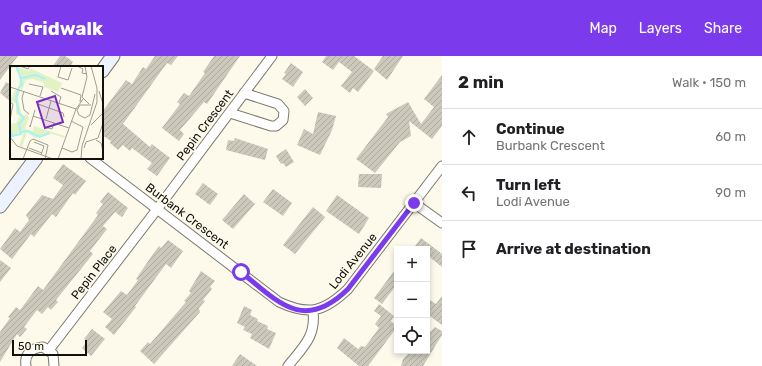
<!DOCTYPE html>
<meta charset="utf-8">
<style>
:root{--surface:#fff;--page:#f6f6f6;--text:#202124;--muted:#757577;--line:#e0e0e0;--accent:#7c3aed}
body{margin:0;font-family:Rubik,sans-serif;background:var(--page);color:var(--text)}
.controls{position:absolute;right:12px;bottom:12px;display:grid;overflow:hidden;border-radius:0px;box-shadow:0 2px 6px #0003}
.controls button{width:36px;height:36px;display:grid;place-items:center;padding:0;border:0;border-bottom:1px solid var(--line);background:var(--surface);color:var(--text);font:20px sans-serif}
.scale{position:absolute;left:12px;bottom:10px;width:75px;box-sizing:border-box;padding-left:4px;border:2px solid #11100b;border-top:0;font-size:11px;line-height:14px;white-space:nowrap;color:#11100b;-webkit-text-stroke:3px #fdfaec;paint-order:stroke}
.stop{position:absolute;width:12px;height:12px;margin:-9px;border:3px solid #7c3aed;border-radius:50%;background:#fff}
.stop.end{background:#7c3aed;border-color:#fff;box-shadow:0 1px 4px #0008}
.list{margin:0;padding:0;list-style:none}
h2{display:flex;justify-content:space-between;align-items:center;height:52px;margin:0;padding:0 16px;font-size:17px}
h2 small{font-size:13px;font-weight:400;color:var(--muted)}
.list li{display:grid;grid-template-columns:26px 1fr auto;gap:12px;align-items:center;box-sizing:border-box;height:56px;padding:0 16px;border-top:1px solid var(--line)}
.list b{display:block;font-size:15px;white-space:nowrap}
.list p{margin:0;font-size:13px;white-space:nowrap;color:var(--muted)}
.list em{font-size:13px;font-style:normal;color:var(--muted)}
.icon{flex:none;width:22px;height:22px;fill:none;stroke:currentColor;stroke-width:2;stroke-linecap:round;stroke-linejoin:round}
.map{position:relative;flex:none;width:442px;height:310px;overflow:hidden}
header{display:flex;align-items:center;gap:24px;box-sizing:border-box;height:56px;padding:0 20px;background:var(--accent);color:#fff}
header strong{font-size:19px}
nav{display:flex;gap:22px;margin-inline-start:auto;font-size:14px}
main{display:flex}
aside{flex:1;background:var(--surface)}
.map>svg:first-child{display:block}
.building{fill:url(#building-hatch)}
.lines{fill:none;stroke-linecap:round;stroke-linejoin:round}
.street-casing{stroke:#7b786c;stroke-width:11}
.secondary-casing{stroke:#7b786c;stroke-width:15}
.street{stroke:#fff;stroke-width:9}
.secondary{stroke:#ecf2ff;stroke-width:13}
.route{stroke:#7c3aed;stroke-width:5}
.labels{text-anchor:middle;stroke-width:4;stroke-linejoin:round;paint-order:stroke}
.street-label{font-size:12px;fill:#11100b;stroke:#fdfaec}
.inset-river{fill:none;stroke:#a6f2f4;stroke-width:2}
.inset-road{fill:none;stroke:#9f9c92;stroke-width:1}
.view{fill:#7b2cbf;fill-opacity:0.15;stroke:#7b2cbf;stroke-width:2}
.inset-edge{fill:none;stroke:#11100b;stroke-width:2}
</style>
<header>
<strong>Gridwalk</strong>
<nav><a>Map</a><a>Layers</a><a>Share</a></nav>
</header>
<main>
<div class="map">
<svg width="442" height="310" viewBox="0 0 442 310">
<defs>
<pattern id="building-hatch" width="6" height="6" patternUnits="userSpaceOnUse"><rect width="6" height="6" fill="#ccc9bc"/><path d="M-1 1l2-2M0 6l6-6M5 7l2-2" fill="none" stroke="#aeaca0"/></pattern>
</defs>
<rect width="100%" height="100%" fill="#fdfaec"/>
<g class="building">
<path d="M0,0h18l-18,24z"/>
<path d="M60,0h5l8,6 -3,5h-18z"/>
<path d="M155,0h23l-7,9 -4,-2 -44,61 27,23 2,-3 18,14 -13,18 -10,-7 5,-6 -20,-15 -2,3 -7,-6 -5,5 -8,-7 1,-2 -9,-6v-23l24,-32 6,4 11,-17 3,2z"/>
<path d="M214,0h26l-33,48 -3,-2 -24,28 4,4 -5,7 -17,-13 18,-24 -3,-2 7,-9 5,3 16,-23 -2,-1z"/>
<path d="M326,0h28l20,15 -16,21 -5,-4 -3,5 -9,-7 11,-14 -13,-10 -6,8 -11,-8z"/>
<path d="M383,0h20l-16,24 -13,-11z"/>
<path d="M291,7l12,9 -10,15 -11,-8 4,-5 -2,-1z"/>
<path d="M442,19v51l-10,13 -23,-18 2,15 -11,6 -25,31 -19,-14 32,-42 -2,-3 22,-12 13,22 13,-17 -10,-8z"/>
<path d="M6,26l5,3v17l-11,-9z"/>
<path d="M305,33l8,9 -8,8 -8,-9z"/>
<path d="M318,56l18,4 -4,14 -12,25 -23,-10 7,-16 9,5z"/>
<path d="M235,82l33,11 -3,11 -39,-10 2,-10 6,1z"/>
<path d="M286,93l8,13 -8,5 -3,-4 -2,1 -5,-8z"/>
<path d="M63,108l23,17 -11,14 -2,-2 -17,24 -4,-3 -18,23 -3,-3 -19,25 -12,-10 15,-21 5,4 9,-12 -3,-5 16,-20 11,4 10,-14 -10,-7z"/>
<path d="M359,118h23l-1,14 -23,-1z"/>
<path d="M203,127l15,11 -8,11 -15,-11z"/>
<path d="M273,133l19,14 -9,13 -20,-14z"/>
<path d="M108,136l20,16 -6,9 -7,-5 -12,14 4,3 -17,22 3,3 -37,46 2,2 -7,8 -3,-3 -6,7 -5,-4 -13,17 3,2 -7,8 -3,-3 -17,28v-30l10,-14 -2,-1 8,-10 4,3 18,-24 5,4 55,-75 -2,-2 7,-9 -3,-2z"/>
<path d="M244,138l11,10 -22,25 -11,-9z"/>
<path d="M337,139l32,23 -10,16 -33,-23z"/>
<path d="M313,151l12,10 -30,37 -12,-9z"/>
<path d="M421,182l21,16v13l-15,-12v-6h-8l-4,-3z"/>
<path d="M168,184l15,11 -12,17 -5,-4 -31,42 1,1 -22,28 -9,-8 7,-8 -9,-7 18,-21 6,4 11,-15 -2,-1 17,-25 6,-8 2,2z"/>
<path d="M0,204l11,8 -11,14z"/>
<path d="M397,211v24l-3,-3 -12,16 -8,-6z"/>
<path d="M201,215l14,10 -5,6 2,2 -9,11 2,1 -6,7 1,4 -46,52 -14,-13 8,-9 2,2 36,-42 -2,-1 7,-8 -2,-2z"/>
<path d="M442,240v29l-15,-11v-16l9,6z"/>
<path d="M379,248l15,12 -3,5 6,6 -29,39h-9l-22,-18 7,-10 14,11 3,-3 4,1 14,-19 -4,-4 6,-8 -7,-5z"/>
<path d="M244,250l8,4 -2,5 8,4 -1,2 11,5 -1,3 9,4 -7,16 -19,-11 2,-4 -9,-4 2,-3 -8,-4z"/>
<path d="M435,271l7,4v4l-19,31h-22l2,-7 8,-8h16v-16z"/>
<path d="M92,273l13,10 -14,17 -9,-8 5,-7 -3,-2z"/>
<path d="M240,298l17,12h-25z"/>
</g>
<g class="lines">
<g class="street-casing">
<g id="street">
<path d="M230,57l41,13h5l7,-6 1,-9 -6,-7 -34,-11"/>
<path d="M90,102l189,144c30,14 45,10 69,-13l94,-123"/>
<path d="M414,147l28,20"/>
<path d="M49,294l109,-142 114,-152"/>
<path d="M26,310c-2,-12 5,-18 17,-19l10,7 1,12"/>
<path d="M288,310c15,-19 28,-29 25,-55"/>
</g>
</g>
<g class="secondary-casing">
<g id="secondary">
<path d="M102,15l11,-15"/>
<path d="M0,150l36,-48"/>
</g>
</g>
<use href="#street" class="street"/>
<use href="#secondary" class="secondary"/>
</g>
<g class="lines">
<path class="route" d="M241,216c38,31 63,60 107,17l66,-86"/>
</g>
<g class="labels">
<g class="street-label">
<text transform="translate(205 69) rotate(-53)" y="4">Pepin Crescent</text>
<text transform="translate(187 160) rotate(37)" y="4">Burbank Crescent</text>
<text transform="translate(353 205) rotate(-51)" y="4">Lodi Avenue</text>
<text transform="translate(94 216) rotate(-52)" y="4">Pepin Place</text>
</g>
</g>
<g transform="translate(10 10)">
<rect width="93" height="93" fill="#fdfaec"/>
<path d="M5,0l14,5 1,-3 32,15 -4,9 -14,-5v-4l-11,-4 -7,1 -4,10 -4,-2 3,-13zM5,24l5,1 -2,7 3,15 3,3 3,-2 2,4 -4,11 8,2 1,-5 31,10 -1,2 -12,-4 -17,4 -8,-6 -5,15 -3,-1 5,-14 -12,3 -2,-8v-3l6,-1 4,-7 -4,-2v-11l-6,-2z" fill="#e2f2c5"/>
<path class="inset-river" d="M0,1l6,-1 4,10 2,8 -4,5M11,12l15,-3 9,4M0,62l2,8 9,-2 -2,-10 5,-6 -5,-5 -3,-14 2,-9M12,66l5,-1 13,6 9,-4"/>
<path class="inset-road" d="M10,0l8,3 2,-3M51,0l-3,11 10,3 4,-12M67,0l6,3 -1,4 5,1M75,0l2,11 -5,20 7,7M19,18l14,3 -3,9M0,21l66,22M51,22l20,7 -1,7M14,25l-2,7 2,12 5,4M41,25l10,6 -2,6M89,25l4,13M0,36l3,2 -3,16M28,38l25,9 1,4M81,39h-11l-3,5 2,5 6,3 5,-3 5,-21M23,50l36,12M36,53l5,-18M20,59v2l5,-17M81,59l12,-12M34,61l8,2 2,-6M0,71l7,9 36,13M86,74l5,3 2,8M24,76l10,4 -3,9M19,82l13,5M52,82l10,4 5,-2 6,-23 -12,-6M74,82l2,-6 12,-4 5,-15M13,93l7,-18 3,-2 15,6 -3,14M48,93l18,-50 7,-10M71,93l1,-13 15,-44v-14l-6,-22"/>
<path class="view" d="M45,30l8,26 -18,6 -8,-26z"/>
<rect width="93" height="93" class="inset-edge"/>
</g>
</svg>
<div class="controls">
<button>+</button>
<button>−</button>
<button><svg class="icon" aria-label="locate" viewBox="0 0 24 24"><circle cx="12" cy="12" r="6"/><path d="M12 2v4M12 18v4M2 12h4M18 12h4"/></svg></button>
</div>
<div class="scale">50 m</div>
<div class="stop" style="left:241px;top:216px"></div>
<div class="stop end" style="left:414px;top:147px"></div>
</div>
<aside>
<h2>2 min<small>Walk · 150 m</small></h2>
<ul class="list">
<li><svg class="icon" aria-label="ahead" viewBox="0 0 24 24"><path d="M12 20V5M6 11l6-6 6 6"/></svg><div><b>Continue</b><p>Burbank Crescent</p></div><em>60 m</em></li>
<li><svg class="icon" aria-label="left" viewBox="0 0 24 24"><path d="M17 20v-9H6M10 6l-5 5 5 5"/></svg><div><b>Turn left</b><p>Lodi Avenue</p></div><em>90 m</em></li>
<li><svg class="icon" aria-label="arrive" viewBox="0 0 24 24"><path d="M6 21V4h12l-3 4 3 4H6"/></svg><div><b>Arrive at destination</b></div></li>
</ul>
</aside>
</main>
